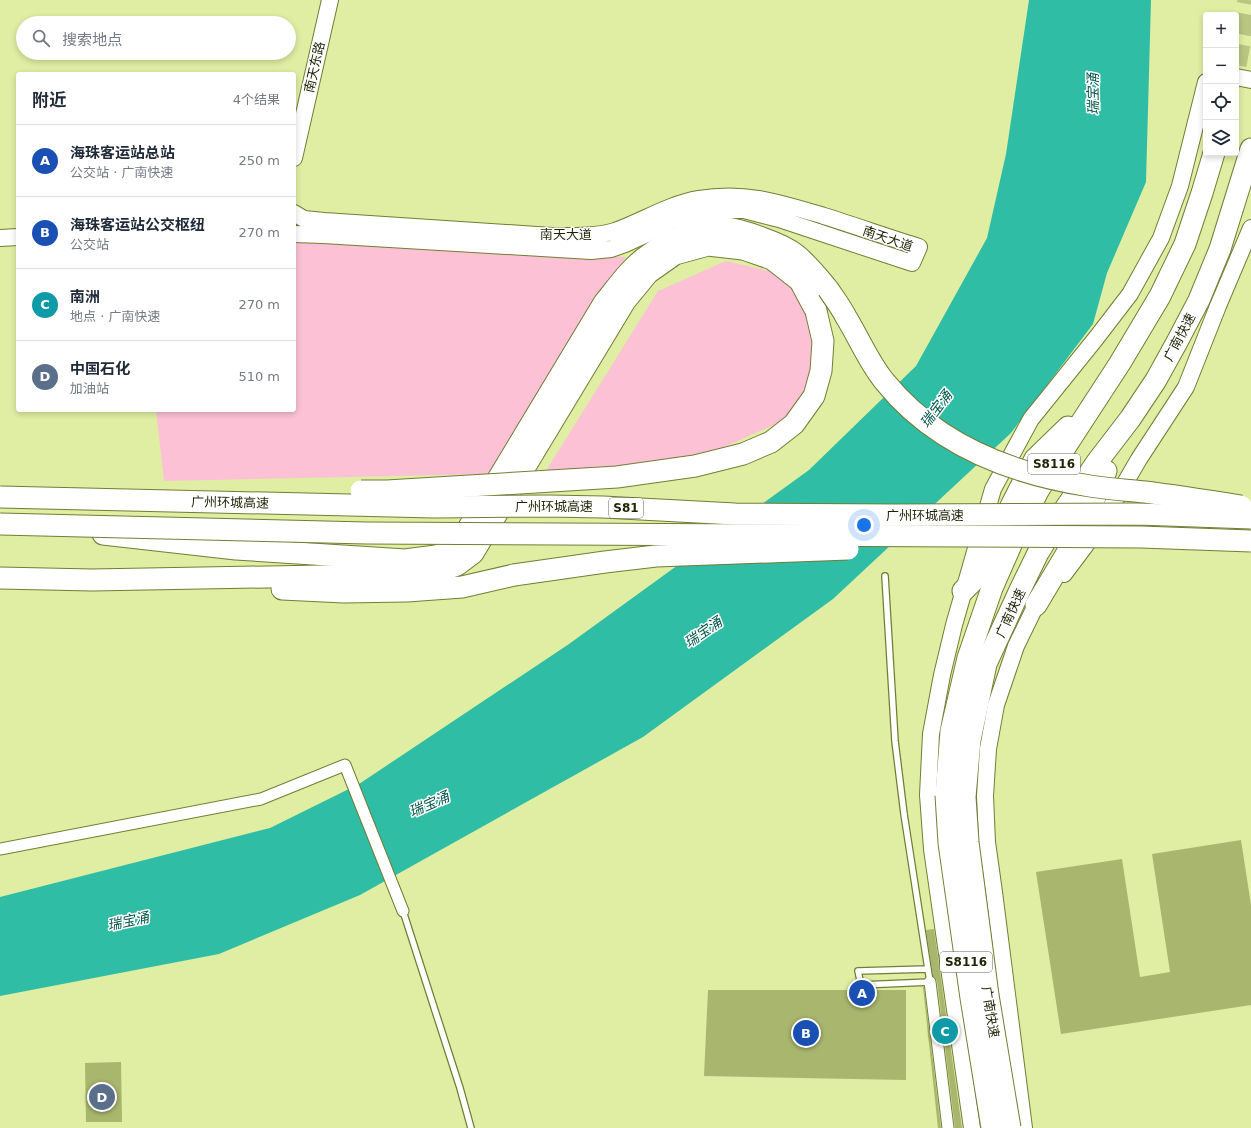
<!DOCTYPE html>
<html lang="zh">
<meta charset="utf-8">
<style>
:root{--surface:#fff;--page:#f6f6f7;--text:#1f2937;--muted:#747a83;--line:#e0e1e3;--accent:#d93025}
body{margin:0;font-family:"DejaVu Sans","Noto Sans SC",sans-serif;background:var(--page);color:var(--text)}
.controls{position:absolute;right:12px;top:12px;display:grid;overflow:hidden;border-radius:4px;box-shadow:0 2px 6px #0003}
.controls button{width:36px;height:36px;display:grid;place-items:center;padding:0;border:0;border-bottom:1px solid var(--line);background:var(--surface);color:var(--text);font:20px sans-serif}
.you{position:absolute;left:864px;top:525px;width:14px;height:14px;margin:-10px;border:3px solid #fff;border-radius:50%;background:#1a73e8;box-shadow:0 0 0 6px #1a73e833}
.badge{display:grid;place-items:center;width:26px;height:26px;border-radius:50%;background:var(--accent);color:#fff;font-size:13px;font-weight:700}
.pin{position:absolute;translate:-50% -50%;border:2px solid #fff;box-shadow:0 1px 4px #0006}
.list{margin:0;padding:0;list-style:none}
h2{display:flex;justify-content:space-between;align-items:center;height:52px;margin:0;padding:0 16px;font-size:17px}
h2 small{font-size:13px;font-weight:400;color:var(--muted)}
.list li{display:grid;grid-template-columns:26px 1fr auto;gap:12px;align-items:center;box-sizing:border-box;height:72px;padding:0 16px;border-top:1px solid var(--line)}
.list b{display:block;font-size:15px;white-space:nowrap}
.list p{margin:0;font-size:13px;white-space:nowrap;color:var(--muted)}
.list em{font-size:13px;font-style:normal;color:var(--muted)}
.icon{flex:none;width:22px;height:22px;fill:none;stroke:currentColor;stroke-width:2;stroke-linecap:round;stroke-linejoin:round}
.map{position:relative;flex:none;width:1251px;height:1128px;overflow:hidden}
.search{position:absolute;background:var(--surface);box-shadow:0 2px 6px #0003;left:16px;top:16px;width:280px;height:44px;display:flex;align-items:center;gap:10px;box-sizing:border-box;padding:0 14px;border-radius:22px;color:var(--muted);font-size:15px}
.panel{position:absolute;background:var(--surface);box-shadow:0 2px 6px #0003;left:16px;top:72px;width:280px;height:340px;border-radius:4px}
.map>svg:first-child{display:block}
.green{fill:#fcc1d4}
.water{fill:#2fbea5}
.building{fill:#a9b66d}
.lines{fill:none;stroke-linecap:round;stroke-linejoin:round}
.highway-tunnel{stroke:#b8c583;stroke-width:21;stroke-dasharray:21 10;stroke-linecap:butt}
.lane-casing{stroke:#717d35;stroke-width:8}
.street-casing{stroke:#717d35;stroke-width:13}
.secondary-casing{stroke:#717d35;stroke-width:18}
.highway-casing{stroke:#717d35;stroke-width:23}
.lane{stroke:#fff;stroke-width:5.5}
.street{stroke:#fff;stroke-width:11}
.secondary{stroke:#fff;stroke-width:16}
.highway{stroke:#fff;stroke-width:21}
.highway-bridge-casing{stroke:#717d35;stroke-width:23;stroke-linecap:butt}
.highway-bridge{stroke:#fff;stroke-width:21}
.labels{text-anchor:middle;stroke-width:3;stroke-linejoin:round;paint-order:stroke}
.shield{fill:#fff;stroke:#626550;stroke-width:1}
.shield-label{font-size:12px;font-weight:bold;fill:#1e2305}
.street-label{font-size:13px;fill:#1e2305;stroke:#fff}
.water-label{font-size:14px;font-style:italic;fill:#035548;stroke:#fff}
</style>
<div class="map">
<svg width="1251" height="1128" viewBox="0 0 1251 1128">
<rect width="100%" height="100%" fill="#dfeea3"/>
<g class="green">
<path d="M294,242l332,15 -135,217 -327,7 -8,-71h138z"/>
<path d="M726,261l56,13 21,27 14,40 -5,42 -27,37 -72,32 -73,13 -96,9 114,-183z"/>
</g>
<path class="water" d="M1029,0h122l-5,182 -39,91 -14,51 -82,109 -178,166 -190,138 -283,158 -141,59 -219,42v-99l270,-69 89,-44 210,-140 240,-174 107,-104 71,-128 19,-84z"/>
<g class="building">
<path d="M1241,840l10,65v100l-190,29 -25,-162 86,-13 18,118 30,-5 -18,-118z"/>
<path d="M934,929l28,199h-7l-18,-147 -4,-5 -7,-46z"/>
<path d="M923,987h1l17,141h-3z"/>
<path d="M708,990h198v90l-202,-4z"/>
<path d="M121,1062l1,60h-36l-1,-59z"/>
</g>
<g class="lines">
<path class="highway-tunnel" d="M1236,65l12,-65"/>
<g class="lane-casing">
<g id="lane">
<path d="M885,576l10,165 9,73 26,168 -69,3 -3,-14 70,-2"/>
<path d="M403,911l57,177 11,40"/>
</g>
</g>
<g class="street-casing">
<g id="street">
<path d="M0,849l261,-50 84,-34 58,146"/>
<path d="M930,982l18,146"/>
</g>
</g>
<g class="secondary-casing">
<g id="secondary">
<path d="M1236,77l15,3"/>
<path d="M294,158l36,-158"/>
<path d="M294,213l10,6 20,2 228,15c20,0 43,1 63,-5 28,-10 54,-27 84,-32 46,-8 82,4 125,17 32,10 63,21 95,31l-7,16 -133,-44 -35,-9h-24l-19,2 -15,4 -15,5 -24,13 -22,10 -14,5 -20,2 -268,-16 -29,-1"/>
<path d="M0,238l18,-1"/>
<path d="M1064,574l24,-32 26,-40 25,-43 47,-72 32,-81 33,-78"/>
<path d="M972,1128l-40,-279 -4,-54 3,-61 11,-59 12,-50 39,-136 38,-70 66,-82 33,-43 31,-56 19,-52 26,-104"/>
<path d="M1024,1128l-30,-236 -7,-50 -2,-46 3,-47 8,-44 20,-59 20,-41 7,-7"/>
</g>
</g>
<g class="highway-casing">
<g id="highway">
<path d="M103,534l133,15 169,11 31,-4 15,-6 9,-8 144,-239c13,-16 26,-35 43,-47 21,-15 45,-27 70,-29 12,0 33,6 45,11 11,4 23,8 33,16 12,9 23,23 33,35"/>
<path d="M0,578l92,2 339,-6 26,-9 16,-12 152,-252 23,-28 27,-19 33,-9 35,4 29,10 28,22 16,30"/>
<path d="M282,589l62,3 63,-1 55,-4 52,-12"/>
<path d="M963,591l20,-20 28,-65 24,-47 33,-32"/>
<path d="M1036,605l46,-77 24,-57"/>
<path d="M946,795l5,-64 17,-73 24,-70 22,-50 24,-47 28,-45 54,-83 40,-67 25,-52 17,-51 12,-40"/>
<path d="M965,797l5,-57 16,-76 33,-72 19,-39 27,-44 32,-47 33,-43 26,-39 21,-38 22,-42 21,-51 31,-100"/>
</g>
</g>
<use href="#lane" class="lane"/>
<use href="#street" class="street"/>
<use href="#secondary" class="secondary"/>
<use href="#highway" class="highway"/>
<g class="highway-bridge-casing">
<g id="highway-bridge">
<path d="M828,289c6,9 13,18 18,28 13,21 23,46 39,65 51,63 127,92 205,104 18,3 37,4 55,6 32,4 64,9 96,14"/>
<path d="M361,491h26l230,-14 78,-11 48,-12 28,-12 23,-18 20,-28 7,-25 2,-30 -7,-30"/>
<path d="M0,497l434,10 114,-1 55,1 132,7 162,1 241,-1 113,4"/>
<path d="M0,524l366,9 775,4 110,4"/>
<path d="M514,575l91,-13 51,-6 192,-7"/>
<path d="M946,795l3,48 22,155 21,130"/>
<path d="M965,797l3,45 20,153 22,133"/>
</g>
</g>
<use href="#highway-bridge" class="highway-bridge"/>
</g>
<g class="labels">
<g class="shield">
<rect x="1028" y="454" width="52" height="20" rx="3"/>
<rect x="609" y="498" width="34" height="20" rx="3"/>
<rect x="940" y="952" width="52" height="20" rx="3"/>
</g>
<g class="shield-label">
<text x="1054" y="468">S8116</text>
<text x="626" y="512">S81</text>
<text x="966" y="966">S8116</text>
</g>
<g class="street-label">
<text transform="translate(314 67) rotate(-77)" y="5">南天东路</text>
<text x="566" y="239">南天大道</text>
<text transform="translate(888 238) rotate(19)" y="5">南天大道</text>
<text transform="translate(1179 337) rotate(-62)" y="5">广南快速</text>
<text transform="translate(230 502) rotate(1)" y="5">广州环城高速</text>
<text x="554" y="511">广州环城高速</text>
<text x="925" y="520">广州环城高速</text>
<text transform="translate(1010 613) rotate(-65)" y="5">广南快速</text>
<text transform="translate(991 1012) rotate(81)" y="5">广南快速</text>
</g>
<g class="water-label">
<text transform="translate(1093 94) rotate(-91)" y="5">瑞宝涌</text>
<text transform="translate(936 409) rotate(-53)" y="5">瑞宝涌</text>
<text transform="translate(703 632) rotate(-34)" y="5">瑞宝涌</text>
<text transform="translate(429 804) rotate(-24)" y="5">瑞宝涌</text>
<text transform="translate(128 921) rotate(-12)" y="5">瑞宝涌</text>
</g>
</g>
</svg>
<div class="controls">
<button>+</button>
<button>−</button>
<button><svg class="icon" aria-label="locate" viewBox="0 0 24 24"><circle cx="12" cy="12" r="6"/><path d="M12 2v4M12 18v4M2 12h4M18 12h4"/></svg></button>
<button><svg class="icon" aria-label="layers" viewBox="0 0 24 24"><path d="M12 4l9 5-9 5-9-5zM3 14l9 5 9-5"/></svg></button>
</div>
<div class="you"></div>
<div class="pin badge" style="left:862px;top:993px;background:#1a4fb4">A</div>
<div class="pin badge" style="left:806px;top:1033px;background:#1a4fb4">B</div>
<div class="pin badge" style="left:945px;top:1031px;background:#0f9aa8">C</div>
<div class="pin badge" style="left:102px;top:1097px;background:#5c6f8a">D</div>
<div class="search"><svg class="icon" aria-label="search" viewBox="0 0 24 24"><circle cx="10" cy="10" r="6"/><path d="M15 15l6 6"/></svg>搜索地点</div>
<section class="panel">
<h2>附近<small>4个结果</small></h2>
<ul class="list">
<li><span class="badge" style="background:#1a4fb4">A</span><div><b>海珠客运站总站</b><p>公交站 · 广南快速</p></div><em>250 m</em></li>
<li><span class="badge" style="background:#1a4fb4">B</span><div><b>海珠客运站公交枢纽</b><p>公交站</p></div><em>270 m</em></li>
<li><span class="badge" style="background:#0f9aa8">C</span><div><b>南洲</b><p>地点 · 广南快速</p></div><em>270 m</em></li>
<li><span class="badge" style="background:#5c6f8a">D</span><div><b>中国石化</b><p>加油站</p></div><em>510 m</em></li>
</ul>
</section>
</div>
